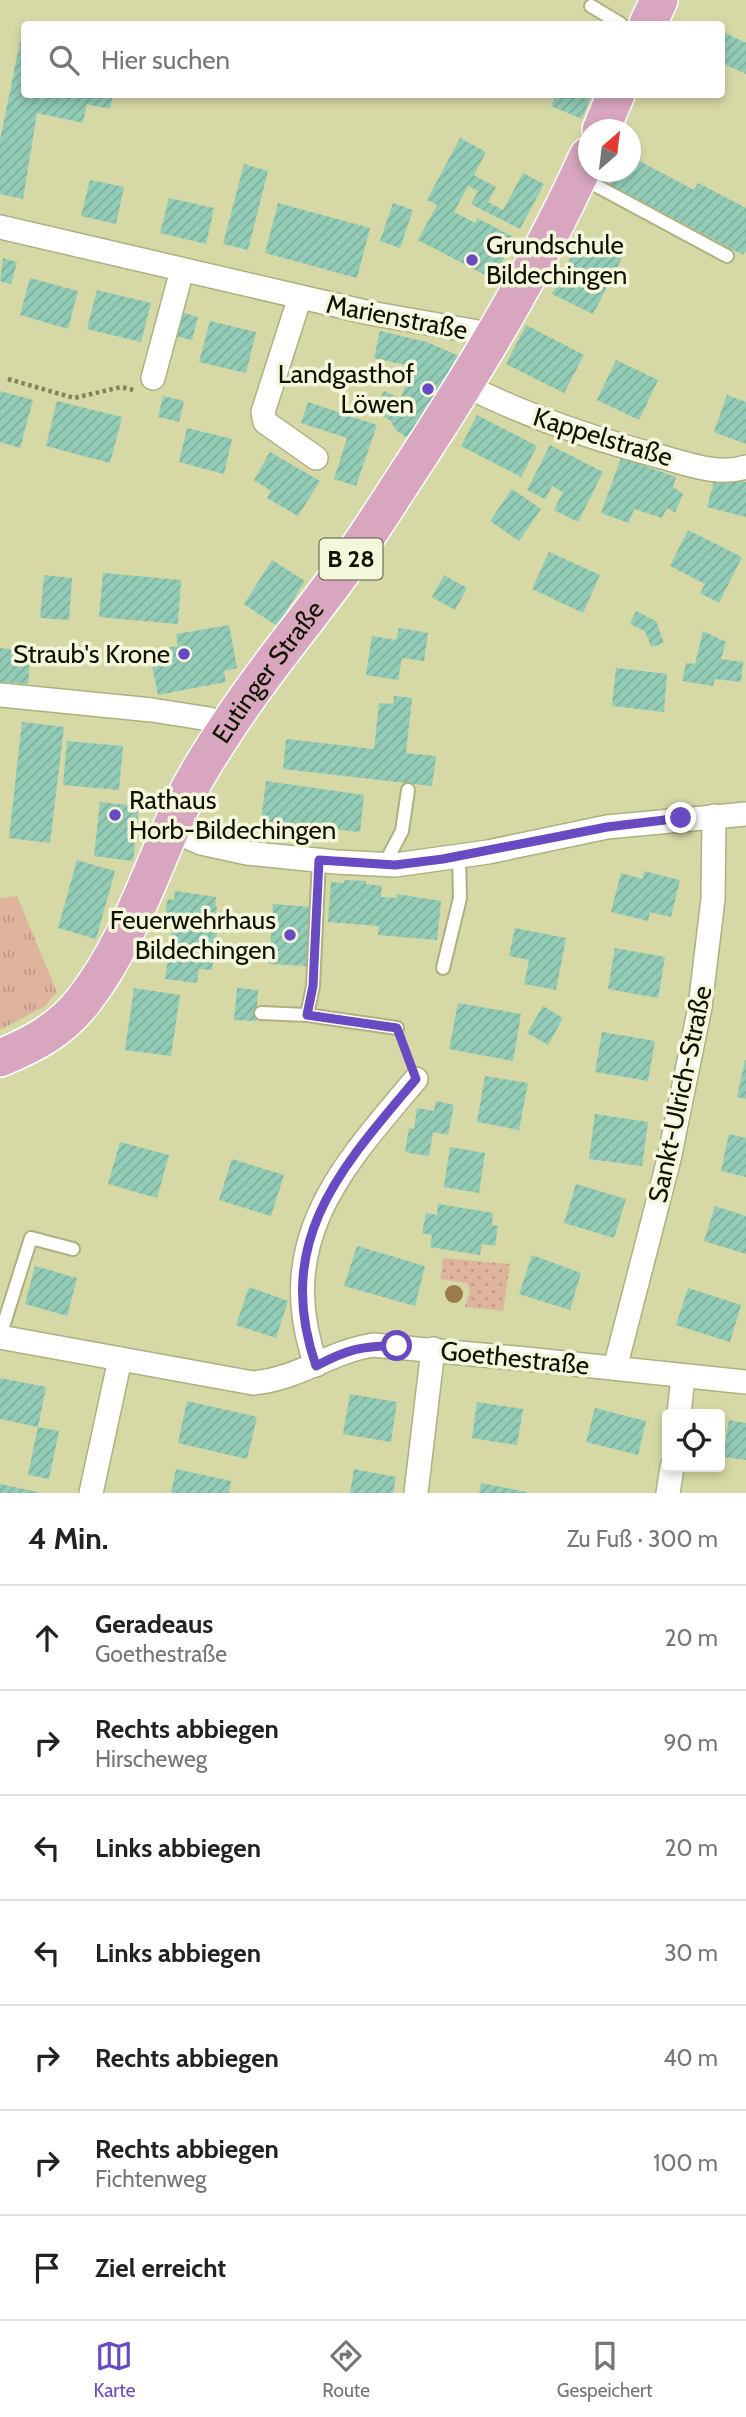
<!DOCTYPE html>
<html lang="de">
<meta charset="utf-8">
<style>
:root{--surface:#fff;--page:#f2f2f2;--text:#222;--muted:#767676;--line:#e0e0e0;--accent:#684ac3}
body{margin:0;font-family:Cabin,sans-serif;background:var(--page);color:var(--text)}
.controls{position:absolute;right:21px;bottom:21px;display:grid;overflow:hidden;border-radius:7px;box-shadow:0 4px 10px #0003}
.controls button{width:63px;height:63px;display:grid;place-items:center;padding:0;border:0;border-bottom:2px solid var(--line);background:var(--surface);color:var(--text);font:35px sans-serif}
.compass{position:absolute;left:578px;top:119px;width:63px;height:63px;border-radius:50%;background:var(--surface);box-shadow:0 4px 10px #0003;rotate:28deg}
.stop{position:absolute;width:21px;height:21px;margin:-16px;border:5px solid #684ac3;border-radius:50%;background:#fff}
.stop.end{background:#684ac3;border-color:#fff;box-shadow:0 2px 7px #0008}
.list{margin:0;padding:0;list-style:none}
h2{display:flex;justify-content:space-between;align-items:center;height:91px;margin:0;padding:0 28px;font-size:30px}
h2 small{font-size:23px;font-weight:400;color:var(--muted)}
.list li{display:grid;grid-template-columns:46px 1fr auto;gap:21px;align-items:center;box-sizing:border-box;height:105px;padding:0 28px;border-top:2px solid var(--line)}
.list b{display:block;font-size:26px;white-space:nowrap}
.list p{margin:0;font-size:23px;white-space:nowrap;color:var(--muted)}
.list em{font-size:23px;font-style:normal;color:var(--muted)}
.icon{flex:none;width:38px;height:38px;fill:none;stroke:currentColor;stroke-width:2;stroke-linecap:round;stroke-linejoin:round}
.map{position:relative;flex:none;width:746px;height:1493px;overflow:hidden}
.search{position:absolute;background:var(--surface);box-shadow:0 4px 10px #0003;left:21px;right:21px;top:21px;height:77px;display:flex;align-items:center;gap:18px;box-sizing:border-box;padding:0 24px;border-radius:7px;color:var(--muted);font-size:26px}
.sheet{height:826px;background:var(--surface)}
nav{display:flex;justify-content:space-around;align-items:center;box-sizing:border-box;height:98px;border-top:2px solid var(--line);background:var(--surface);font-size:19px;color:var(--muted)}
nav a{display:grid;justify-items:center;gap:4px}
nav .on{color:var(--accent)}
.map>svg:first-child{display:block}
.grass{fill:url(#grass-tufts)}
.park{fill:url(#park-dots)}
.building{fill:url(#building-hatch)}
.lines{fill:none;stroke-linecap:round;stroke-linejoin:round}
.lane-casing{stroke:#aeb07f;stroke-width:16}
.street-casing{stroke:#aeb07f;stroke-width:26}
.primary-casing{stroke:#fff;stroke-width:40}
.path{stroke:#80815d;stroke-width:4.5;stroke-dasharray:3.5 3.5;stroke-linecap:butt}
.lane{stroke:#fff;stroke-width:12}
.street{stroke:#fff;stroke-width:23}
.primary{stroke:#d8a7bf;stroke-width:37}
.tree{fill:#9c7b4a}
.route{stroke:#684ac3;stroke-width:9}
.poi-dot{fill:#684ac3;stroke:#f5f7dd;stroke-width:2.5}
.labels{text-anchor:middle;stroke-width:7;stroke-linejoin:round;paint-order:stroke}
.shield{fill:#f5f7dd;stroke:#565744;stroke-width:2}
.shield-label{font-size:24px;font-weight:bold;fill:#121202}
.poi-label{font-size:26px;fill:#121202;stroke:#f5f7dd;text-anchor:end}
.street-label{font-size:26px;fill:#121202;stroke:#f5f7dd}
</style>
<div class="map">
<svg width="746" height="1493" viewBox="0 0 746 1493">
<defs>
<pattern id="grass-tufts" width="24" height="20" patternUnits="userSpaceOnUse" patternTransform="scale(1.75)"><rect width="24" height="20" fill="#dfb49c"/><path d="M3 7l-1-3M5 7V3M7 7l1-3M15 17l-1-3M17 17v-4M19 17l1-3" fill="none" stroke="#be9a85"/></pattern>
<pattern id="park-dots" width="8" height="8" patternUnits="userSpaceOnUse" patternTransform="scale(1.75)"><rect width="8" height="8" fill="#dfb49c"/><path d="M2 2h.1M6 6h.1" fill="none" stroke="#be9a85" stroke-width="1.8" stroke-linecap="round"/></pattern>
<pattern id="building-hatch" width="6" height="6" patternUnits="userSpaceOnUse" patternTransform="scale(1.75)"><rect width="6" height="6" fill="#92ccb6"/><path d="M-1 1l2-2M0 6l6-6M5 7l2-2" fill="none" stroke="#7dae9b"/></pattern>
</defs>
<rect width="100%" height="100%" fill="#d6d8a5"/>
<path class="grass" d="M17,896l40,96 -12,14 -45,24v-132z"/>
<path class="park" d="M443,1258l67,6 -7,47 -38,-4 5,-17 -3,-7 -27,-4z"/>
<g class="building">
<path d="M725,33l21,10v31l-24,-11v-21z"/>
<path d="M20,42l4,1v51h89l-3,15 -23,-5 -4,19 -46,-10 -14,86 -23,-5v-54z"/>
<path d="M556,94h36l-10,25 -31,-13z"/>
<path d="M460,138l26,14 -12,23 22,12 -8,15 15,8 20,-37 21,11 -24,45 -49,-25 7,-13 -10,-5 -14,26 21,11 2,-5 38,20 -22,41 -75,-39 19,-35 -10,-5z"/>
<path d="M630,156l64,34 4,-7 48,25v42l-3,5 -134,-71 7,-12h14z"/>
<path d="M244,164l24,7 -20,79 -25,-6z"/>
<path d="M90,180l34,7 -8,37 -35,-8z"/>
<path d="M169,198l45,10 -8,36 -46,-11z"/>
<path d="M278,203l92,25 -13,50 -92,-25z"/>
<path d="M393,203l20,7 -13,38 -20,-7z"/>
<path d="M581,237l41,21 -29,56 -41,-20z"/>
<path d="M3,258l14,4 -6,22 -11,-3z"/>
<path d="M30,278l48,13 -10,38 -48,-14z"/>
<path d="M97,290l54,13 -10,39 -54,-13z"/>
<path d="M181,312l17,5 -6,23 -17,-4z"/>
<path d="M210,321l46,11 -10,41 -47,-11z"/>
<path d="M526,325l58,30 -20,38 -58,-29z"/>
<path d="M380,331l47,11 32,14 -26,58 -27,23 -10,-7 -6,-10 -16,-8 10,-21 16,7 15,-31 -41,-9z"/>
<path d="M616,360l42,20 -19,40 -42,-20z"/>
<path d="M0,391l33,9 -13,48 -20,-6z"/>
<path d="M727,395l19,7v42l-32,-12z"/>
<path d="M163,396l21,5 -5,21 -21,-5z"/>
<path d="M57,401l65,16 -12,46 -64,-17z"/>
<path d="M308,402l69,23 -21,61 -22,-7 13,-41 -46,-15z"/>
<path d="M477,415l60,31 -16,31 -60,-31z"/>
<path d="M187,428l45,11 -8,35 -45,-12z"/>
<path d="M550,445l53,27 -25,50 -24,-12 9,-18 -11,-6 -7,13 -18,-9z"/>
<path d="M270,452l50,29 -22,35 -31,-18 4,-7 -17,-11z"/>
<path d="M621,458l55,19 -3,10 10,7 -8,19 -8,-5 -5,10 -28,-9 -5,14 -28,-10z"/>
<path d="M716,474l30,8v35l-39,-10z"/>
<path d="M512,489l29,20 -22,32 -29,-20z"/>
<path d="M688,530l54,27 -23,46 -19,-10 5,-9 -35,-18z"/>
<path d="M549,552l51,23 -17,38 -51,-24z"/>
<path d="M272,560l33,21 -28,45 -33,-22z"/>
<path d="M103,573l78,7 -3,44 -79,-7z"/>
<path d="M44,575l28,3 -3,42 -29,-2z"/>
<path d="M444,575l23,13 -12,22 -23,-13z"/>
<path d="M636,611l20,10 8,22 -13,4 -6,-16 -15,-7z"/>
<path d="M229,625l8,43 -13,3 2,11 -68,13 -9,-44 29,-5 -2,-12z"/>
<path d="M399,628l29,5 -4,28 -22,-3 -4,22 -32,-5 6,-39 24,4z"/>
<path d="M703,631l23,11 -5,17 22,3 -2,20 -26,-3 -2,7 -31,-5 4,-18 9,1z"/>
<path d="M0,648l31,3 -3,33 -28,-2z"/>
<path d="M616,668l51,6 -3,38 -52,-6z"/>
<path d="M394,696l18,2 -6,55 30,3 -4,30 -149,-17 3,-30 88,10 5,-46 14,1z"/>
<path d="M22,722l42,5 -14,116 -41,-5z"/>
<path d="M67,741l56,5 -4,44 -56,-5z"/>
<path d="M266,781l98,14 -4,37 -99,-11z"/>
<path d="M100,802l39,4 -6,55 -39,-5z"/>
<path d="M77,860l38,11 -19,68 -38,-11z"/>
<path d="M644,871l36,9 -9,37 -21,-5 -2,9 -37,-9 10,-39 22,6z"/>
<path d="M344,880l22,1v3l16,2 -1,11 16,1v-4l44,7 -4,39 -59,-5 1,-9 -51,-4 3,-40 13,1z"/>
<path d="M175,891l41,6 -1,9 2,1 -4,25 4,1 -5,37 -13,-1 -2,14 -32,-4 8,-53 -7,-12v-7l2,-8 6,1z"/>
<path d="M273,904l38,3 -4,59 -38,-2z"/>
<path d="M515,928l51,10 -10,52 -32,-6 5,-24 -20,-4z"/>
<path d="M615,948l50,9 -7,41 -50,-9z"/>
<path d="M134,988l46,7 -9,61 -46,-6z"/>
<path d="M237,988l21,2 -2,31 -22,-1z"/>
<path d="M458,1003l63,11 -8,47 -64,-12z"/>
<path d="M543,1006l20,12 -15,27 -21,-12z"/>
<path d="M602,1032l53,9 -7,40 -53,-9z"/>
<path d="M745,1060h1v39l-9,-2z"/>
<path d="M485,1076l43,7 -9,47 -42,-8z"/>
<path d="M436,1101l18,4 -6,30 -15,-3 -4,24 -24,-4 4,-24 5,1 3,-21 17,3z"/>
<path d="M595,1114l53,8 -6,44 -53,-7z"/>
<path d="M729,1134l17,4v39l-25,-6z"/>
<path d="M120,1142l49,13 -12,43 -49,-14z"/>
<path d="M450,1147l35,6 -6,40 -35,-6z"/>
<path d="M232,1159l52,16 -13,41 -52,-16z"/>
<path d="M576,1184l50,15 -12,39 -50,-15z"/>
<path d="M438,1204l55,9 -1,12 6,1 -3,20 -13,-2 -2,11 -50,-8 2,-12 -10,-2 4,-20 11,2z"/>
<path d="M715,1206l31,10v38l-42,-13z"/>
<path d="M357,1246l68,20 -10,40 -71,-20z"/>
<path d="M532,1255l49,18 -11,37 -51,-16z"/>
<path d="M35,1266l42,12 -10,38 -42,-12z"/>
<path d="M249,1287l39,14 -12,37 -40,-13z"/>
<path d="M688,1288l53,17 -11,37 -54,-17z"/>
<path d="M0,1378l46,9 -8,40 -38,-8z"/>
<path d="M350,1394l47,8 -6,40 -48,-8z"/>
<path d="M187,1401l70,16 -10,42 -69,-16z"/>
<path d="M477,1402l46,7 -6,36 -45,-7z"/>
<path d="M595,1408l51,13 -8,34 -52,-13z"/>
<path d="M729,1420l17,3v37l-23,-3z"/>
<path d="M38,1427l21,4 -10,48 -21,-4z"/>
<path d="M176,1469l55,12 -2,12h-58z"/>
<path d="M354,1469l42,8 -3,16h-43z"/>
<path d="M481,1483l46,9v1h-48z"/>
<path d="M0,1484l38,8v1h-38z"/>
</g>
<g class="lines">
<g class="lane-casing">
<g id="lane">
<path d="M591,6l30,18"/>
<path d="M582,178l145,78"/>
<path d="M319,860l-6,126 -6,29 90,13"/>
<path d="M384,865l18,-34 6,-41"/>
<path d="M443,968l17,-70 -1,-42"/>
<path d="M261,1013l46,2"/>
<path d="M0,1336l31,-98 42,11"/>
</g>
</g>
<g class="street-casing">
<g id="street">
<path d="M0,227l370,86 125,22"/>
<path d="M300,297l-37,115 2,10 51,36"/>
<path d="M153,378l29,-108"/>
<path d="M465,385c63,32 129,54 197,72 26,7 57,19 84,10"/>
<path d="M0,695l152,15 57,9 18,8"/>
<path d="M171,830l30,13 46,10 89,9 59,3 93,-13 119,-25 139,-13"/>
<path d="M0,1337l253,46c46,-4 76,-31 120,-38l153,14 220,23"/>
<path d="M316,1365c-43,-124 24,-196 100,-286"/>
<path d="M615,1368l54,-209 31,-152 13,-108 1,-83"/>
<path d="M679,1414l4,-38"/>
<path d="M91,1493l29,-134"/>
<path d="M416,1493l17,-144"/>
<path d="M668,1493l4,-26"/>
</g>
</g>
<g class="primary-casing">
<g id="primary">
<path d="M648,24l11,-24"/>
<path d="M601,130l15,-36"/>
<path id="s1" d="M0,1058c34,-14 62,-29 84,-58 45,-58 67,-130 98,-196 12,-26 28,-51 44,-75 35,-55 79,-106 117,-159 25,-34 47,-70 70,-105 65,-100 126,-201 175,-309"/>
</g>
</g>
<g class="path">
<path d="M8,379l66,19 47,-11 13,3"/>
<path d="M402,1041l7,18"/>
</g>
<use href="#lane" class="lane"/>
<use href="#street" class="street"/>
<use href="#primary" class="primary"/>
</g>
<circle class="tree" cx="454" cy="1294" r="9"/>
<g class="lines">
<path class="route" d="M397,1346c-34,-1 -51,4 -81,20 -43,-125 24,-197 100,-287l-19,-51 -90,-13 6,-29 6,-126 76,5 48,-6 164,-32 74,-9"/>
</g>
<g class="poi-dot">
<circle cx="472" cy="260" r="7"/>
<circle cx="428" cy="389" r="7"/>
<circle cx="184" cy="654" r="7"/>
<circle cx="115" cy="815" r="7"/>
<circle cx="290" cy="935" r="7"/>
</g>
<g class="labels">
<rect class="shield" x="319.5" y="538.5" width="63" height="41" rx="5"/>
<g class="shield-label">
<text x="351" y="567">B 28</text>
</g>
<g class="poi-label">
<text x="486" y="254" text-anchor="start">Grundschule<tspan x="486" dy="30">Bildechingen</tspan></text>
<text x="414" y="383">Landgasthof<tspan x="414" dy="30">Löwen</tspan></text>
<text x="170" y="663">Straub's Krone</text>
<text x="129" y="809" text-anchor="start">Rathaus<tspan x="129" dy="30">Horb-Bildechingen</tspan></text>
<text x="276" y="929">Feuerwehrhaus<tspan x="276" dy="30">Bildechingen</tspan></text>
</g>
<g class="street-label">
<text transform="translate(397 317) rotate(11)" y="9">Marienstraße</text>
<text transform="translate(603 437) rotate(17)" y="9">Kappelstraße</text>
<text dy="9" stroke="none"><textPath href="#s1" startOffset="481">Eutinger Straße</textPath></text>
<text transform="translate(680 1094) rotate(-78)" y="9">Sankt-Ulrich-Straße</text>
<text transform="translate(515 1358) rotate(6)" y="9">Goethestraße</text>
</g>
</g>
</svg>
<div class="controls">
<button><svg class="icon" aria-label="locate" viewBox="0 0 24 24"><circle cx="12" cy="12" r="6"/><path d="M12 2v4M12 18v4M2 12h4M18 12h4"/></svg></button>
</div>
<svg class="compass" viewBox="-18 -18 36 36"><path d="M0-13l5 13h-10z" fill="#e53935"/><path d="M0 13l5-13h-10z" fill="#767676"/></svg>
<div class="stop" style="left:397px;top:1346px"></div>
<div class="stop end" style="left:681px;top:818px"></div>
<div class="search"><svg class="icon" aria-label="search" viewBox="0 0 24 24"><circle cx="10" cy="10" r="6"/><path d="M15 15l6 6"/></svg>Hier suchen</div>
</div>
<section class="sheet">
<h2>4 Min.<small>Zu Fuß · 300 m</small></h2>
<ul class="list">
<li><svg class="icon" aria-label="ahead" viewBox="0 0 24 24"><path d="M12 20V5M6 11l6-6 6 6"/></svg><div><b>Geradeaus</b><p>Goethestraße</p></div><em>20 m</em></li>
<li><svg class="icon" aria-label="right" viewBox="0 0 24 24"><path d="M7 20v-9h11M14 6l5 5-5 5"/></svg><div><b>Rechts abbiegen</b><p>Hirscheweg</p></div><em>90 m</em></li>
<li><svg class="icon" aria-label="left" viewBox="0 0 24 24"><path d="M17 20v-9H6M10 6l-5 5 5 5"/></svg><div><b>Links abbiegen</b></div><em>20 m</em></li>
<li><svg class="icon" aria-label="left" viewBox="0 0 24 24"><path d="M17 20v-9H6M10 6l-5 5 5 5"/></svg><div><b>Links abbiegen</b></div><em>30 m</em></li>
<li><svg class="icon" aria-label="right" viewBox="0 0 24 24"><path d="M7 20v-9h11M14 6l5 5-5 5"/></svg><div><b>Rechts abbiegen</b></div><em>40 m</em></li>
<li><svg class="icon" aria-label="right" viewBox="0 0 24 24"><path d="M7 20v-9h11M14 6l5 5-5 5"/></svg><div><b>Rechts abbiegen</b><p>Fichtenweg</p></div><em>100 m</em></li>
<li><svg class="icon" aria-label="arrive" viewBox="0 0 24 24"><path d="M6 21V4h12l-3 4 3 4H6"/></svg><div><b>Ziel erreicht</b></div></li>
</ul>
</section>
<nav>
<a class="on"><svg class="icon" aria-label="map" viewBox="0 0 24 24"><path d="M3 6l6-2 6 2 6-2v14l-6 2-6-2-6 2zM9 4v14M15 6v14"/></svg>Karte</a>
<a><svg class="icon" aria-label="directions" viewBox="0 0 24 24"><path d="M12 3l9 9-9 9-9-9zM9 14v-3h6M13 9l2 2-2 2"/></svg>Route</a>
<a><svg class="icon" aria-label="saved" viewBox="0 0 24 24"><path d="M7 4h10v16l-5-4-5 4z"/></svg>Gespeichert</a>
</nav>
